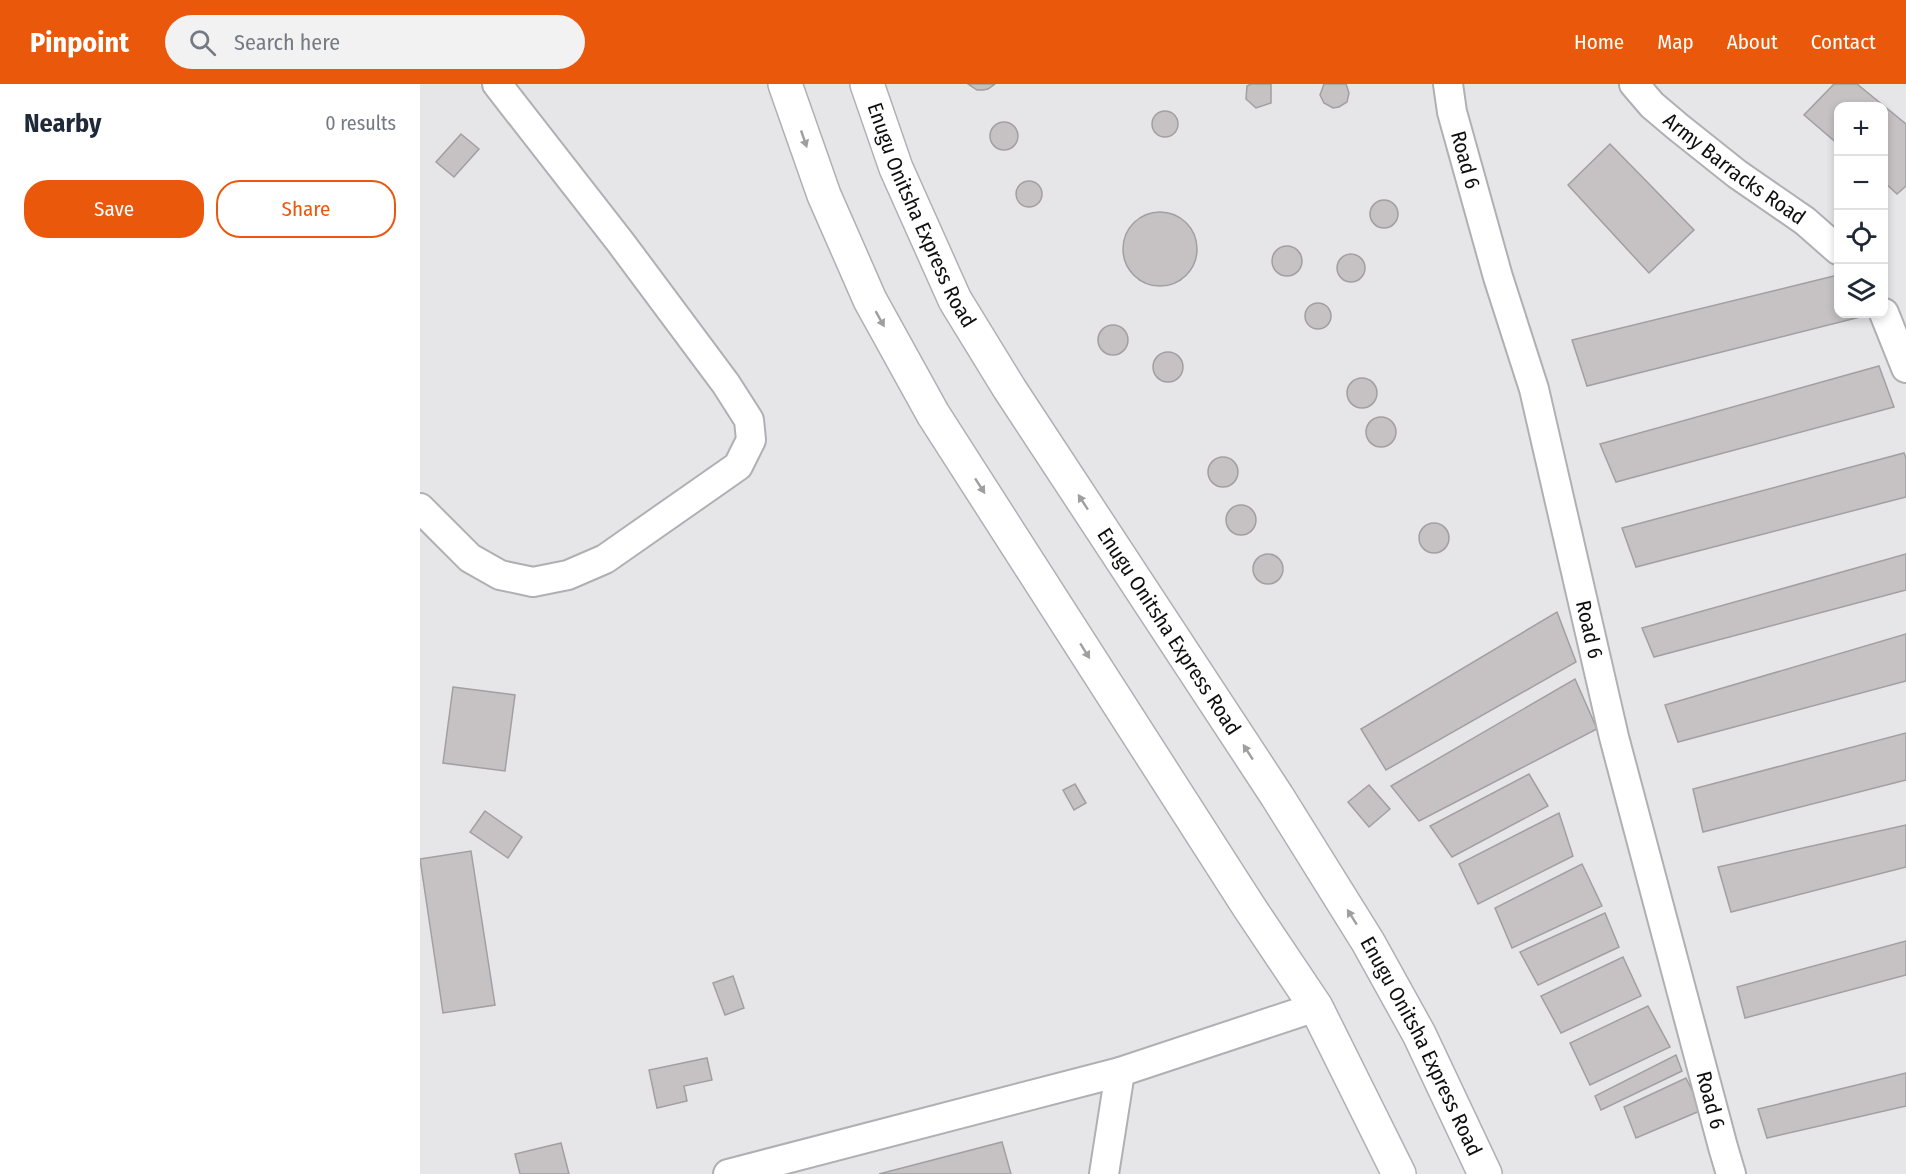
<!DOCTYPE html>
<meta charset="utf-8">
<style>
:root{--surface:#fff;--page:#f2f2f3;--text:#1f2937;--muted:#747a83;--line:#e0e1e3;--accent:#ea580c}
body{margin:0;font-family:"Fira Sans Condensed",sans-serif;background:var(--page);color:var(--text)}
.controls{position:absolute;right:18px;top:18px;display:grid;overflow:hidden;border-radius:12px;box-shadow:0 3px 9px #0003}
.controls button{width:54px;height:54px;display:grid;place-items:center;padding:0;border:0;border-bottom:2px solid var(--line);background:var(--surface);color:var(--text);font:30px sans-serif}
.list{margin:0;padding:0;list-style:none}
h2{display:flex;justify-content:space-between;align-items:center;height:78px;margin:0;padding:0 24px;font-size:26px}
h2 small{font-size:20px;font-weight:400;color:var(--muted)}
.actions{display:flex;gap:12px;padding:18px 24px}
.actions a{flex:1;padding:14px 0;border:2px solid var(--accent);border-radius:24px;text-align:center;font-size:21px;color:var(--accent)}
.actions .main{background:var(--accent);color:#fff}
.icon{flex:none;width:33px;height:33px;fill:none;stroke:currentColor;stroke-width:2;stroke-linecap:round;stroke-linejoin:round}
.map{position:relative;flex:none;width:1486px;height:1090px;overflow:hidden}
header{display:flex;align-items:center;gap:36px;box-sizing:border-box;height:84px;padding:0 30px;background:var(--accent);color:#fff}
header strong{font-size:28px}
nav{display:flex;gap:33px;margin-inline-start:auto;font-size:21px}
.search{width:420px;height:54px;background:var(--page);display:flex;align-items:center;gap:15px;box-sizing:border-box;padding:0 21px;border-radius:33px;color:var(--muted);font-size:22px}
main{display:flex}
aside{flex:1;background:var(--surface)}
.map>svg:first-child{display:block}
.building{fill:#c6c2c4;stroke:#a39fa1;stroke-width:1.5}
.lines{fill:none;stroke-linecap:round;stroke-linejoin:round}
.street-casing{stroke:#b0b0b4;stroke-width:32}
.highway-casing{stroke:#b0b0b4;stroke-width:36}
.street{stroke:#fff;stroke-width:28}
.highway{stroke:#fff;stroke-width:33}
.oneway{fill:#9f9f9f}
.labels{text-anchor:middle;stroke-width:4.5;stroke-linejoin:round;paint-order:stroke}
.street-label{font-size:21px;fill:#0f0f10;stroke:#f3f3f7}
</style>
<header>
<strong>Pinpoint</strong>
<div class="search"><svg class="icon" aria-label="search" viewBox="0 0 24 24"><circle cx="10" cy="10" r="6"/><path d="M15 15l6 6"/></svg>Search here</div>
<nav><a>Home</a><a>Map</a><a>About</a><a>Contact</a></nav>
</header>
<main>
<aside>
<h2>Nearby<small>0 results</small></h2>
<ul class="list">
</ul>
<div class="actions"><a class="main">Save</a><a>Share</a></div>
</aside>
<div class="map">
<svg width="1486" height="1090" viewBox="0 0 1486 1090">
<rect width="100%" height="100%" fill="#e6e6e9"/>
<g class="building">
<path d="M548,0h27l-7,5 -5,1h-6z"/>
<path d="M831,0h20v19l-15,5 -10,-9 1,-13z"/>
<path d="M904,0h22l3,9 -2,9 -8,5 -6,1 -9,-5 -4,-8z"/>
<path d="M1414,0h23l49,40v62l-9,8 -13,-12v-76h-46v38l-34,-29z"/>
<circle cx="745" cy="40" r="13"/>
<circle cx="584" cy="52" r="14"/>
<path d="M41,50l18,15 -25,28 -18,-15z"/>
<path d="M1190,60l84,86 -45,43 -81,-88z"/>
<circle cx="609" cy="110" r="13"/>
<circle cx="964" cy="130" r="14"/>
<circle cx="740" cy="165" r="37"/>
<circle cx="867" cy="177" r="15"/>
<circle cx="931" cy="184" r="14"/>
<path d="M1418,191v39h34l-285,72 -15,-46z"/>
<circle cx="898" cy="232" r="13"/>
<circle cx="693" cy="256" r="15"/>
<circle cx="748" cy="283" r="15"/>
<path d="M1459,282l15,41 -278,75 -16,-38z"/>
<circle cx="942" cy="309" r="15"/>
<circle cx="961" cy="348" r="15"/>
<path d="M1484,369l2,5v39l-270,70 -14,-39z"/>
<circle cx="803" cy="388" r="15"/>
<circle cx="821" cy="436" r="15"/>
<circle cx="1014" cy="454" r="15"/>
<path d="M1486,470v36l-252,67 -12,-29z"/>
<circle cx="848" cy="485" r="15"/>
<path d="M1137,528l19,50 -190,108 -25,-41z"/>
<path d="M1486,550v47l-228,61 -13,-37z"/>
<path d="M1155,595l22,50 -178,92 -28,-35z"/>
<path d="M33,603l62,8 -10,76 -62,-8z"/>
<path d="M1486,649v47l-203,52 -10,-43z"/>
<path d="M1109,690l19,32 -96,51 -22,-31z"/>
<path d="M655,700l11,19 -12,7 -11,-20z"/>
<path d="M949,701l21,24 -21,18 -21,-25z"/>
<path d="M65,727l37,26 -14,21 -38,-26z"/>
<path d="M1139,729l14,43 -95,48 -19,-40z"/>
<path d="M1486,741v42l-175,45 -13,-45z"/>
<path d="M51,767l24,154 -52,8 -23,-154z"/>
<path d="M1162,780l20,42 -90,42 -17,-40z"/>
<path d="M1185,829l14,34 -81,38 -18,-33z"/>
<path d="M1486,857v34l-161,43 -8,-31z"/>
<path d="M1203,873l18,39 -80,37 -20,-37z"/>
<path d="M313,892l11,32 -19,7 -12,-32z"/>
<path d="M1228,922l22,41 -80,38 -20,-42z"/>
<path d="M1256,971l6,16 -81,39 -6,-14z"/>
<path d="M287,974l5,22 -28,6 3,15 -30,7 -8,-38z"/>
<path d="M1486,989v33l-139,32 -9,-29z"/>
<path d="M1266,994l16,32 -66,28 -12,-31z"/>
<path d="M582,1058l9,32h-132z"/>
<path d="M141,1059l8,31h-49l-5,-20z"/>
</g>
<g class="lines">
<g class="street-casing">
<g id="street">
<path id="s1" d="M1028,0l4,28 46,165 36,112 80,348 109,410 8,27"/>
<path id="s2" d="M1214,0l18,21 26,22 59,47 68,47 33,29"/>
<path d="M1464,229l22,55"/>
<path d="M0,424l50,50 30,17 33,7 35,-7 37,-16 133,-93 13,-26 -2,-20 -23,-36 -105,-141 -124,-159"/>
<path d="M308,1090l392,-102 196,-65"/>
<path d="M684,1090l16,-102"/>
</g>
</g>
<g class="highway-casing">
<g id="highway">
<path d="M365,0l39,111 46,105 63,114 316,493 67,100 83,167"/>
<path id="s3" d="M447,0l29,84 59,132 54,88 268,408 91,146 51,92 66,140"/>
</g>
</g>
<use href="#street" class="street"/>
<use href="#highway" class="highway"/>
</g>
<defs><path id="oneway-solid" d="M-6-.8H1V-3.2L6.5 0L1 3.2V.8H-6Z" transform="scale(1.5)"/></defs>
<g class="oneway">
<use href="#oneway-solid" transform="translate(384 55) rotate(71)"/>
<use href="#oneway-solid" transform="translate(460 235) rotate(61)"/>
<use href="#oneway-solid" transform="translate(560 402) rotate(57)"/>
<use href="#oneway-solid" transform="translate(663 418) rotate(-123)"/>
<use href="#oneway-solid" transform="translate(665 567) rotate(58)"/>
<use href="#oneway-solid" transform="translate(828 668) rotate(-123)"/>
<use href="#oneway-solid" transform="translate(932 833) rotate(-122)"/>
</g>
<g class="labels">
<g class="street-label">
<text dy="7" stroke="none"><textPath href="#s1" startOffset="78">Road 6</textPath></text>
<text dy="7" stroke="none"><textPath href="#s2" startOffset="132">Army Barracks Road</textPath></text>
<text dy="7" stroke="none"><textPath href="#s3" startOffset="142">Enugu Onitsha Express Road</textPath></text>
<text dy="7" stroke="none"><textPath href="#s1" startOffset="564">Road 6</textPath></text>
<text dy="7" stroke="none"><textPath href="#s3" startOffset="628">Enugu Onitsha Express Road</textPath></text>
<text dy="7" stroke="none"><textPath href="#s3" startOffset="1114">Enugu Onitsha Express Road</textPath></text>
<text dy="7" stroke="none"><textPath href="#s1" startOffset="1050">Road 6</textPath></text>
</g>
</g>
</svg>
<div class="controls">
<button>+</button>
<button>−</button>
<button><svg class="icon" aria-label="locate" viewBox="0 0 24 24"><circle cx="12" cy="12" r="6"/><path d="M12 2v4M12 18v4M2 12h4M18 12h4"/></svg></button>
<button><svg class="icon" aria-label="layers" viewBox="0 0 24 24"><path d="M12 4l9 5-9 5-9-5zM3 14l9 5 9-5"/></svg></button>
</div>
</div>
</main>
